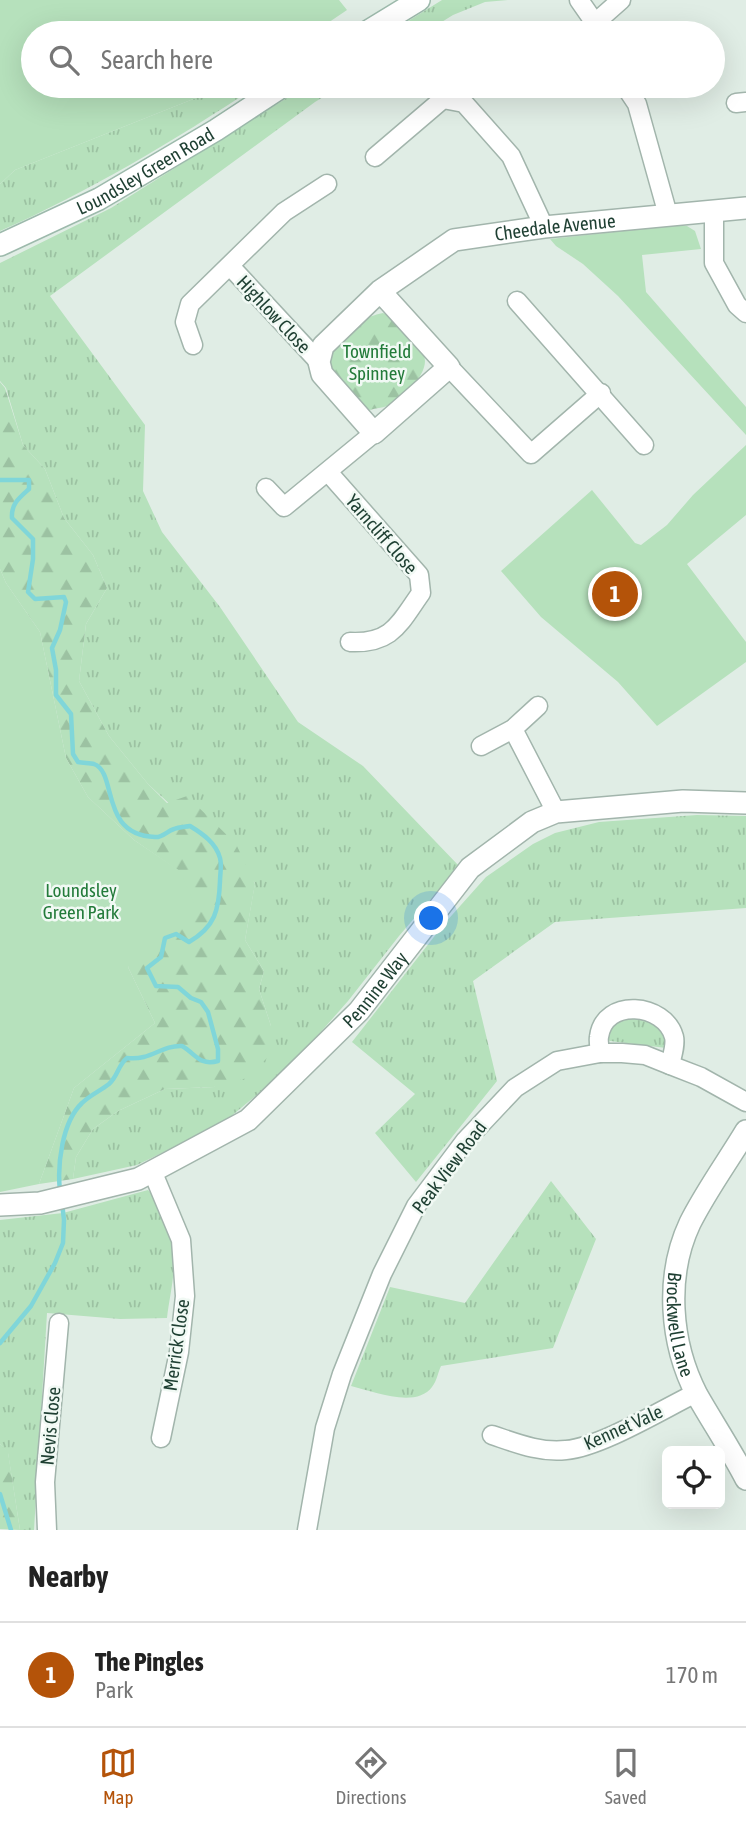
<!DOCTYPE html>
<style>
:root{--surface:#fff;--page:#f2f2f2;--text:#222;--muted:#767676;--line:#e0e0e0;--accent:#b45309}
body{margin:0;font-family:"Asap Condensed",sans-serif;background:var(--page);color:var(--text)}
.controls{position:absolute;right:21px;bottom:21px;display:grid;overflow:hidden;border-radius:10px;box-shadow:0 7px 28px #0002}
.controls button{width:63px;height:63px;display:grid;place-items:center;padding:0;border:0;border-bottom:2px solid var(--line);background:var(--surface);color:var(--text);font:35px sans-serif}
.you{position:absolute;left:432px;top:919px;width:24px;height:24px;margin:-18px;border:5px solid #fff;border-radius:50%;background:#1a73e8;box-shadow:0 0 0 10px #1a73e833}
.badge{display:grid;place-items:center;width:46px;height:46px;border-radius:50%;background:var(--accent);color:#fff;font-size:23px;font-weight:700}
.pin{position:absolute;translate:-50% -50%;border:4px solid #fff;box-shadow:0 2px 7px #0006}
.list{margin:0;padding:0;list-style:none}
h2{display:flex;justify-content:space-between;align-items:center;height:91px;margin:0;padding:0 28px;font-size:30px}
h2 small{font-size:23px;font-weight:400;color:var(--muted)}
.list li{display:grid;grid-template-columns:46px 1fr auto;gap:21px;align-items:center;box-sizing:border-box;height:105px;padding:0 28px;border-top:2px solid var(--line)}
.list b{display:block;font-size:26px;white-space:nowrap}
.list p{margin:0;font-size:23px;white-space:nowrap;color:var(--muted)}
.list em{font-size:23px;font-style:normal;color:var(--muted)}
.icon{flex:none;width:38px;height:38px;fill:none;stroke:currentColor;stroke-width:2;stroke-linecap:round;stroke-linejoin:round}
.map{position:relative;flex:none;width:746px;height:1530px;overflow:hidden}
.search{position:absolute;background:var(--surface);box-shadow:0 7px 28px #0002;left:21px;right:21px;top:21px;height:77px;display:flex;align-items:center;gap:18px;box-sizing:border-box;padding:0 24px;border-radius:38px;color:var(--muted);font-size:26px}
.sheet{height:196px;background:var(--surface)}
nav{display:flex;justify-content:space-around;align-items:center;box-sizing:border-box;height:98px;border-top:2px solid var(--line);background:var(--surface);font-size:19px;color:var(--muted)}
nav a{display:grid;justify-items:center;gap:4px}
nav .on{color:var(--accent)}
.map>svg:first-child{display:block}
.grass{fill:url(#grass-tufts)}
.forest{fill:url(#forest-firs)}
.park{fill:#b6e1bc}
.lines{fill:none;stroke-linecap:round;stroke-linejoin:round}
.stream{stroke:#80d6d9;stroke-width:4.5}
.minor-casing{stroke:#a2b5ac;stroke-width:21}
.tertiary-casing{stroke:#a2b5ac;stroke-width:24}
.secondary-casing{stroke:#9dbaac;stroke-width:24}
.minor{stroke:#fff;stroke-width:18}
.tertiary{stroke:#fff;stroke-width:21}
.secondary{stroke:#fff;stroke-width:21}
.labels{text-anchor:middle;stroke-width:5;stroke-linejoin:round;paint-order:stroke}
.street-label{font-size:19px;fill:#1e3f32;stroke:#f1f9f4}
.park-label{font-size:19px;fill:#237b3a;stroke:#f1f9f4}
</style>
<div class="map">
<svg width="746" height="1530" viewBox="0 0 746 1530">
<defs>
<pattern id="grass-tufts" width="24" height="20" patternUnits="userSpaceOnUse" patternTransform="scale(1.75)"><rect width="24" height="20" fill="#b6e1bc"/><path d="M3 7l-1-3M5 7V3M7 7l1-3M15 17l-1-3M17 17v-4M19 17l1-3" fill="none" stroke="#9cc2a2"/></pattern>
<pattern id="forest-firs" width="22" height="20" patternUnits="userSpaceOnUse" patternTransform="scale(1.75)"><rect width="22" height="20" fill="#b6e1bc"/><path d="M5 1l3.5 6h-7zM16 11l3.5 6h-7z" fill="#9cc2a2"/></pattern>
</defs>
<rect width="100%" height="100%" fill="#e0ede5"/>
<g class="grass">
<path d="M442,0h66l-23,2 -32,13 -29,18h-35z"/>
<path d="M226,86h31c-82,54 -167,105 -257,145v-47l15,-14z"/>
<path d="M306,86h35l-26,16 -265,194 95,129 -2,66 19,41 58,75 78,115 65,44 96,100 -60,70 -51,65 -59,67 -66,55 -86,42 -64,14 3,-22 17,-28 25,-18 47,-22 49,-2 57,-61 -12,-37 5,-18 -19,-31 10,-57 -107,-99 -39,-48 -30,-55 7,-57 21,-36 -14,-33 -29,-37 -19,-49 -22,-24 -17,-57 -6,-7v-118l111,-55z"/>
<path d="M697,815l49,1v92l-191,14 -82,59 24,100 -81,101 -41,-49 40,-39 -63,-52 92,-118 42,-47 47,-33 22,-11 44,-11z"/>
<path d="M620,1016l35,3 13,17 -2,12 -56,-7 -5,-3 7,-16z"/>
<path d="M551,1181l45,58 -43,109 -112,18c-3,6 -4,15 -9,21 -16,22 -60,4 -81,-1l39,-99 75,16z"/>
<path d="M148,1190c17,15 26,49 26,72 0,18 -5,38 -7,56l-47,1 -73,-6 -13,217h-14l-12,-77 -8,-9v-224l63,-7z"/>
</g>
<g class="forest">
<path d="M383,313c18,9 41,25 42,48 0,17 -24,39 -38,45 -5,2 -11,2 -17,4 -15,-8 -51,-39 -38,-59 4,-6 11,-11 16,-16 13,-13 16,-18 35,-22z"/>
<path d="M0,382l5,6 18,57 22,24 19,49 29,37 14,33 -21,36 -7,57 30,55 39,48 19,19 20,-7 49,48 19,40 -10,56 19,31 -5,18 12,37 2,26 -26,26 -33,9 -49,2 -47,22 -25,18 -17,28 -3,22 -34,5 35,-96 81,-65 -27,-56 51,-96 -45,-31 -46,-43 -22,-39 -26,-126 -34,-49 -6,-14z"/>
<path d="M0,1444l8,8 12,78 -20,-1z"/>
</g>
<g class="park">
<path d="M0,0h339l8,10 -34,23h-280v53h193l-211,84 -15,14z"/>
<path d="M677,225l10,1 8,5 6,18 -59,6 4,37 100,115v28l-128,-139 -35,-32 -27,-18 -6,-7z"/>
<path d="M746,445v70l-59,49 59,78v20l-89,64 -39,-44 -77,-65 -40,-46 91,-81 43,53 6,2 26,-20 26,-30z"/>
<path d="M0,569l6,14 34,49 26,126 22,39 46,43 46,31 14,32 -66,64 27,56 -81,65 -35,96 -39,8z"/>
</g>
<g class="lines">
<g class="stream">
<path d="M0,480h29v9c-10,9 -18,15 -17,29l21,21v20l-5,33 7,7 29,-2 2,5 -6,28 -8,18 4,22v25l15,19 2,40 5,8c5,1 12,1 16,2 24,9 5,71 61,73 7,1 12,-6 19,-8 5,-2 11,-2 16,-3 13,8 26,17 30,32 2,7 0,16 0,23 -1,29 -5,46 -31,61l-13,-8 -11,4 -4,19 -14,11 9,18 22,1 13,11 10,4 7,10 10,37v12c-19,5 -22,-7 -36,-15 -21,-1 -31,15 -55,12 -9,7 -9,18 -18,26 -9,7 -19,11 -27,19 -20,19 -25,62 -22,88"/>
<path d="M0,1343l31,-37 24,-43 8,-20 1,-23 -2,-17"/>
<path d="M0,1494l11,36"/>
</g>
<g class="minor-casing">
<g id="minor">
<path d="M579,0l16,23 3,10"/>
<path d="M595,23l26,-23"/>
<path d="M625,86l12,18 31,111"/>
<path d="M736,103l10,-1"/>
<path d="M375,157l68,-58 21,4 47,53 33,71"/>
<path d="M714,212v51l23,42 9,8"/>
<path d="M230,266l89,96"/>
<path d="M517,301l127,144"/>
<path d="M193,345l-8,-23 5,-18 94,-92 43,-28"/>
<path d="M449,367l82,87 70,-61"/>
<path d="M328,472l91,103 2,18c-22,31 -29,51 -71,49"/>
<path d="M266,488l18,19 90,-74"/>
<path d="M513,729l43,83"/>
<path d="M481,746l32,-17 25,-23"/>
<path d="M600,1053c0,-5 -2,-11 -1,-16 5,-40 66,-34 75,0 2,8 -2,19 -4,28"/>
<path d="M153,1173l28,67 4,56 -6,56 -18,86"/>
<path d="M492,1435c24,8 48,18 74,15 35,-3 97,-41 130,-57"/>
<path d="M47,1530l-2,-48 14,-159"/>
<path d="M307,1530l18,-102 17,-54 40,-100 34,-68 49,-65 50,-53 42,-27 43,-8h22l23,2 25,10 31,12 45,25"/>
</g>
</g>
<g class="tertiary-casing">
<g id="tertiary">
<path id="s1" d="M380,291l69,76 -75,66 -52,-59 -3,-12 4,-16 57,-55 74,-51 90,-13 202,-19"/>
<path id="s2" d="M746,1131c-18,30 -40,60 -56,92 -25,53 -20,120 7,172 16,28 34,55 49,84"/>
<path id="s3" d="M0,1205l40,-2 98,-24 110,-59 111,-109 111,-143 62,-46 24,-10 127,-11 63,2"/>
</g>
</g>
<g class="secondary-casing">
<g id="secondary">
<path d="M365,33l54,-33"/>
<path id="s4" d="M0,245l99,-46 117,-69 67,-44"/>
</g>
</g>
<use href="#minor" class="minor"/>
<use href="#tertiary" class="tertiary"/>
<use href="#secondary" class="secondary"/>
</g>
<g class="labels">
<g class="street-label">
<text dy="7" stroke="none"><textPath href="#s4" startOffset="163">Loundsley Green Road</textPath></text>
<text dy="7" stroke="none"><textPath href="#s1" startOffset="581">Cheedale Avenue</textPath></text>
<text transform="translate(274 314) rotate(47)" y="7">Highlow Close</text>
<text transform="translate(382 534) rotate(49)" y="7">Yarncliff Close</text>
<text dy="7" stroke="none"><textPath href="#s3" startOffset="448">Pennine Way</textPath></text>
<text transform="translate(449 1167) rotate(-53)" y="7">Peak View Road</text>
<text dy="7" stroke="none"><textPath href="#s2" startOffset="212">Brockwell Lane</textPath></text>
<text transform="translate(176 1345) rotate(-82)" y="7">Merrick Close</text>
<text transform="translate(50 1426) rotate(-85)" y="7">Nevis Close</text>
<text transform="translate(623 1427) rotate(-24)" y="7">Kennet Vale</text>
</g>
<g class="park-label">
<text x="377" y="358">Townfield<tspan x="377" dy="22">Spinney</tspan></text>
<text x="81" y="897">Loundsley<tspan x="81" dy="22">Green Park</tspan></text>
</g>
</g>
</svg>
<div class="controls">
<button><svg class="icon" aria-label="locate" viewBox="0 0 24 24"><circle cx="12" cy="12" r="6"/><path d="M12 2v4M12 18v4M2 12h4M18 12h4"/></svg></button>
</div>
<div class="you"></div>
<div class="pin badge" style="left:615px;top:594px">1</div>
<div class="search"><svg class="icon" aria-label="search" viewBox="0 0 24 24"><circle cx="10" cy="10" r="6"/><path d="M15 15l6 6"/></svg>Search here</div>
</div>
<section class="sheet">
<h2>Nearby<small></small></h2>
<ul class="list">
<li><span class="badge">1</span><div><b>The Pingles</b><p>Park</p></div><em>170 m</em></li>
</ul>
</section>
<nav>
<a class="on"><svg class="icon" aria-label="map" viewBox="0 0 24 24"><path d="M3 6l6-2 6 2 6-2v14l-6 2-6-2-6 2zM9 4v14M15 6v14"/></svg>Map</a>
<a><svg class="icon" aria-label="directions" viewBox="0 0 24 24"><path d="M12 3l9 9-9 9-9-9zM9 14v-3h6M13 9l2 2-2 2"/></svg>Directions</a>
<a><svg class="icon" aria-label="saved" viewBox="0 0 24 24"><path d="M7 4h10v16l-5-4-5 4z"/></svg>Saved</a>
</nav>
